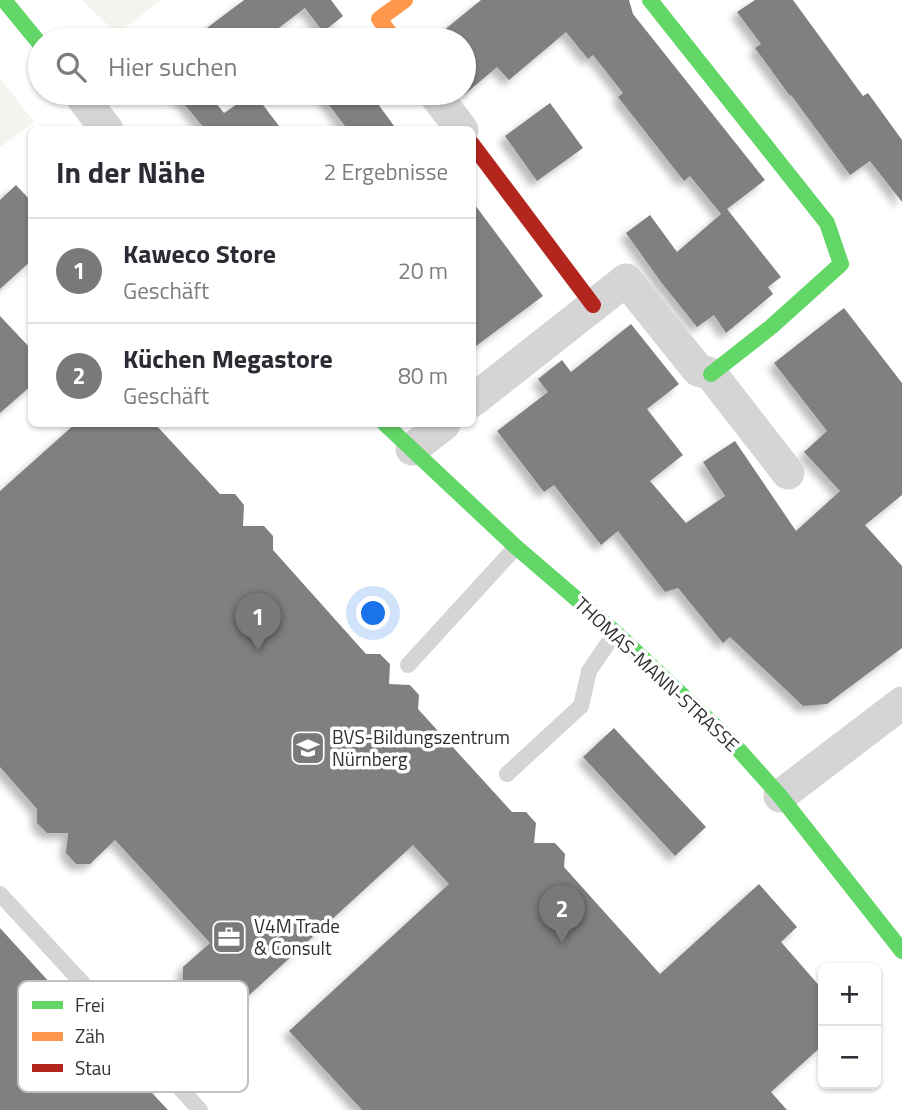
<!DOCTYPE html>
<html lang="de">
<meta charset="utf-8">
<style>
:root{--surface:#fff;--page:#f2f2f3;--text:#2b2b33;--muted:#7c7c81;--line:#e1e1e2;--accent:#797979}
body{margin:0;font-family:"Titillium Web",sans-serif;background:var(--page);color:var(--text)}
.controls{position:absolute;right:21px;bottom:21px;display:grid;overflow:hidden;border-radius:10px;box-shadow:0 2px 5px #0004}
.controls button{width:63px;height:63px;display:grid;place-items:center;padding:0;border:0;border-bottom:2px solid var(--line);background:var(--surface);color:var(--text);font:35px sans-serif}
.you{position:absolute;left:374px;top:614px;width:24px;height:24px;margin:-18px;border:5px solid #fff;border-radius:50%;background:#1a73e8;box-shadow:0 0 0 10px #1a73e833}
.badge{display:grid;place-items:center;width:46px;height:46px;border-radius:50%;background:var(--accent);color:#fff;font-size:23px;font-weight:700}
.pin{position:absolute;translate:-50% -58px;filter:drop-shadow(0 2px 4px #0008)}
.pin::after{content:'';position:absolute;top:37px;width:24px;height:21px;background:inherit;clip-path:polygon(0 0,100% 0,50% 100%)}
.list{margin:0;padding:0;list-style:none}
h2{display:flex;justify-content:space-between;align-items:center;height:91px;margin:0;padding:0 28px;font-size:30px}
h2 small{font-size:23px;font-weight:400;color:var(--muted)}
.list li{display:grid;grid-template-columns:46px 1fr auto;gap:21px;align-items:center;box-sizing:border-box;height:105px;padding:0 28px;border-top:2px solid var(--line)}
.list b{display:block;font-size:26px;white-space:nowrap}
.list p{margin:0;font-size:23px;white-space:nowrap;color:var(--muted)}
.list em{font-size:23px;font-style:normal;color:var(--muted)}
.icon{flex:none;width:38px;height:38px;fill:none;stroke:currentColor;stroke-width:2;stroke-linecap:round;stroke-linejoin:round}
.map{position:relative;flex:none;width:902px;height:1110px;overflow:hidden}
.search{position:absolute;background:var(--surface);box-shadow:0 2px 5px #0004;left:28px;top:28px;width:448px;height:77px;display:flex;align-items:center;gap:18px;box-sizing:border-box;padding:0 24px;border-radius:38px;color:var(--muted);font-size:26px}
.panel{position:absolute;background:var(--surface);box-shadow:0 2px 5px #0004;left:28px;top:126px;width:448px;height:301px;border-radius:10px}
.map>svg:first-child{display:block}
.green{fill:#f2f5ed}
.building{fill:#808080;filter:url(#shadow)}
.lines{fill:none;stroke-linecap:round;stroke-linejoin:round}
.lane{stroke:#d5d5d5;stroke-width:16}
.street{stroke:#d5d5d5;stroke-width:33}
.fast{stroke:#63d668;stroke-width:16}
.slow{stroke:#ff974d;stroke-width:16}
.jam{stroke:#b3261e;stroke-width:16}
.labels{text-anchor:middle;stroke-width:7;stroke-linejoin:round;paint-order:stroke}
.street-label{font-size:19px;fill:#313131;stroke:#fff}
.poi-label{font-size:19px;fill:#313131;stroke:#fff;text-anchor:start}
.key{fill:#fff;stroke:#c1c1c1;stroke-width:2}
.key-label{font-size:19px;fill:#313131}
</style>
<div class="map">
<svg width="902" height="1110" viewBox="0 0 902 1110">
<defs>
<filter id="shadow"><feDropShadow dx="-6" dy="6" stdDeviation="3.5" flood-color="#0004"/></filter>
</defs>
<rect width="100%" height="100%" fill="#fff"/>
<g class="green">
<path d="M82,0h79l-44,34z"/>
<path d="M0,78l34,44 -34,25z"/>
</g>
<g class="building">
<path d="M244,0h87l12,16 -20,16 -18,-24 -42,32h-72z"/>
<path d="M481,0h148l4,14 132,166 -38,29 54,68 -13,10 5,7 -47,39 -12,-18 -17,12 -36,-45 -35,-49 24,-18 27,37 44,-38 -31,-38 -6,5 -66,-84 5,-4 -30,-38 -5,4 -22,-27 -57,48 -12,-13 -33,28v-55h-32z"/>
<path d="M755,0h38l70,96 5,-3 34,47v62l-32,-41 -20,14 -59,-80 -1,1 -35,-48 6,-4 -24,-32z"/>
<path d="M175,93h33l16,20 30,-20 28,37h-80l2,-2z"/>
<path d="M320,93h50l27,37h-49z"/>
<path d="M550,103l33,45 -46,33 -32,-45z"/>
<path d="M16,185l16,17v58l-32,29v-89z"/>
<path d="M472,201l71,95 -71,53z"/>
<path d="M844,308l58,75v112l-37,30 37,41v82l-75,56 -24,2 -73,-69 -7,6 -45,-55 -13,4 -47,-61 -17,14 -47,-60 -10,7 -47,-61 51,-39 -10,-13 24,-19 9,12 60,-48 48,60 -32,25 36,46 -33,26 36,42 39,-27 -22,-34 32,-21 61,90 44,-40 -36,-39 23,-21 -53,-68z"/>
<path d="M0,316l32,34v35l-32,28z"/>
<path d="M75,424h80l65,70h15l9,11 -1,21h21l9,10v14l93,104h14l10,10 -1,20 21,1 9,10 -1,14 94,103h14l10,11 -2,20h21l10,11 -1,13 96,107 99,-90 38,43 -16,15 42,48v55l-52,47 16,18h-425l-73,-79 160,-147 -36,-39 -167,153 1,14 -11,10 -14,1 -10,-11 2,-21h-21l-10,-10v-14l27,-24 -95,-103 -25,24h-14l-10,-11 2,-20h-21l-10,-10v-14l-37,-42v-276z"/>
<path d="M614,728l92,99 -31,29 -92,-99z"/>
<path d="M0,928l125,137 10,-10 26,29 -9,9 16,17h-168z"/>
</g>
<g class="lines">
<g class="lane">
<path d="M408,665l108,-118"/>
<path d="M507,774l74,-68 8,-35 26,-38"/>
<path d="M0,894l200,216"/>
</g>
<g class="street">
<path d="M79,93l28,37"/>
<path d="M434,93l28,37"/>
<path d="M472,401l154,-121 72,90 13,4 77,99"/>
<path d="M412,449l32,-25"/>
<path d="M780,796l122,-93"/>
</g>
<g class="fast">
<path d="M4,0l36,44"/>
<path d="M650,0l177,223 14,41 -70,63 -60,47"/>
<path d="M385,424l131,123 99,85 115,108 50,56 122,155"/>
</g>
<path class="slow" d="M395,40l-16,-21 26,-19"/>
<path class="jam" d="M472,144l121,161"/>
</g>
<defs>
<g id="school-square" transform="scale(1.75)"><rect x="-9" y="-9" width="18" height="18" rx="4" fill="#797979" stroke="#fff"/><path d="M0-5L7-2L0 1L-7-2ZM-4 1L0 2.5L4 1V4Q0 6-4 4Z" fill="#fff"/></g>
<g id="office-square" transform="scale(1.75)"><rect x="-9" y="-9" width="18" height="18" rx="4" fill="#797979" stroke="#fff"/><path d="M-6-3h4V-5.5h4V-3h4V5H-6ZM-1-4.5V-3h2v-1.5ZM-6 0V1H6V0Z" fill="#fff"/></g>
</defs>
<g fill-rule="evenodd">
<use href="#school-square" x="308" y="748"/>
<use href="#office-square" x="229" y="937"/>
</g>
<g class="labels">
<g class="street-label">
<text transform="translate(657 674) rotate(43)" y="7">THOMAS-MANN-STRASSE</text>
</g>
<g class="poi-label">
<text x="332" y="744">BVS-Bildungszentrum<tspan x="332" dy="22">Nürnberg</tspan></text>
<text x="254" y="933">V4M Trade<tspan x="254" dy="22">&amp; Consult</tspan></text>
</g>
</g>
<rect x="18" y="981" width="230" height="111" rx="10" class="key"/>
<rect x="32" y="1001" width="31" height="8" fill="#63d668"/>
<rect x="32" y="1032" width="31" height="9" fill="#ff974d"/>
<rect x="32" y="1064" width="31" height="8" fill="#b3261e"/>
<g class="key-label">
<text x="75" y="1012">Frei</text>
<text x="75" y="1043">Zäh</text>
<text x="75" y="1075">Stau</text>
</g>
</svg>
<div class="controls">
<button>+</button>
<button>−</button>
</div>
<div class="you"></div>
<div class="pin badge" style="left:258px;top:651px">1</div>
<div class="pin badge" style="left:562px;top:943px">2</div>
<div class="search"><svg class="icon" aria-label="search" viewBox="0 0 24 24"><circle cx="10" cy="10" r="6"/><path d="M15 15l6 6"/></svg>Hier suchen</div>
<section class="panel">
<h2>In der Nähe<small>2 Ergebnisse</small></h2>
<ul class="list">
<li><span class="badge">1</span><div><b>Kaweco Store</b><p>Geschäft</p></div><em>20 m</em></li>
<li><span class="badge">2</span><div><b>Küchen Megastore</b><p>Geschäft</p></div><em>80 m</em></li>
</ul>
</section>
</div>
